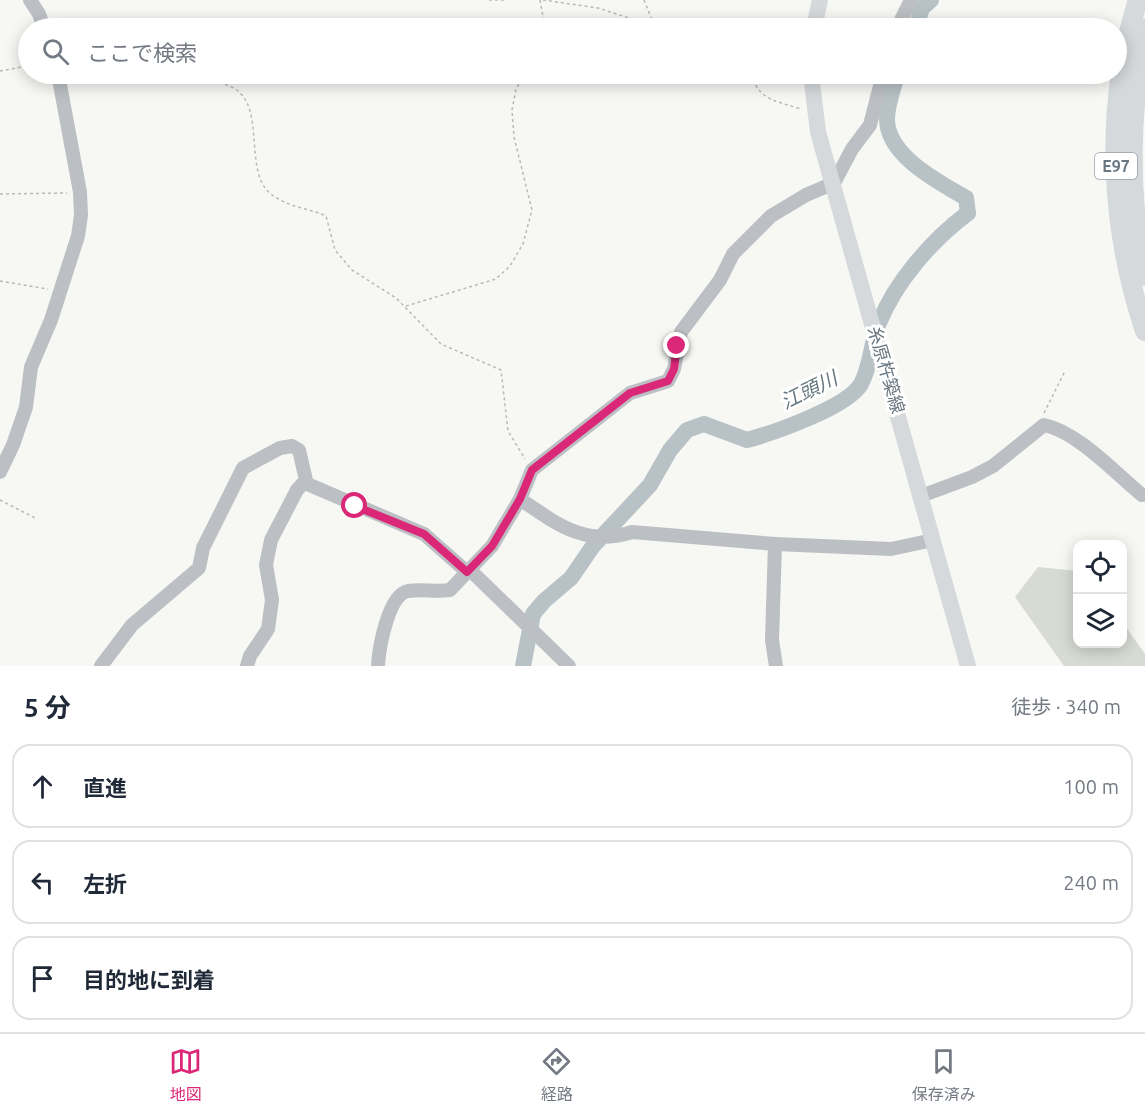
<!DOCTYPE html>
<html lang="ja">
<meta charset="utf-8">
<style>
:root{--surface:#fff;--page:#f6f6f7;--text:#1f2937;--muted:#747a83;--line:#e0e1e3;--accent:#db2777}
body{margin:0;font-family:Ubuntu,"Noto Sans JP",sans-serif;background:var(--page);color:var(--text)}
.controls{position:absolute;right:18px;bottom:18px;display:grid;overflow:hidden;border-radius:12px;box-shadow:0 3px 15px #0003}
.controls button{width:54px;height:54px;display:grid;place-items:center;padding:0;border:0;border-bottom:2px solid var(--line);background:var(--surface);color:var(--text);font:30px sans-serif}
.stop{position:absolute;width:18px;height:18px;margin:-14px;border:4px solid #db2777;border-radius:50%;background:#fff}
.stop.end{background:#db2777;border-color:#fff;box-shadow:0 2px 6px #0008}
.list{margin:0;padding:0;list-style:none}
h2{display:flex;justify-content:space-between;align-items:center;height:78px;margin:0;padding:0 24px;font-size:26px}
h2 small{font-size:20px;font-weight:400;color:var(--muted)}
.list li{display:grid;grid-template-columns:39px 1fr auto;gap:18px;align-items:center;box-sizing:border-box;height:84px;margin:0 12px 12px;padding:0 12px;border:2px solid var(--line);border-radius:18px}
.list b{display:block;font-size:22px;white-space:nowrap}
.list em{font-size:20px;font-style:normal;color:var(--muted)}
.icon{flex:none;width:33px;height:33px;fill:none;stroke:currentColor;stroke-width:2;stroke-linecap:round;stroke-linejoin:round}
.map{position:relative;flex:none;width:1145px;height:666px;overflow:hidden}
.search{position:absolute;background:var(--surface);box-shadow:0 3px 15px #0003;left:18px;right:18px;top:18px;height:66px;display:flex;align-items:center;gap:15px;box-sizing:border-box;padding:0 21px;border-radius:33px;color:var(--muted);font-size:22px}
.sheet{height:366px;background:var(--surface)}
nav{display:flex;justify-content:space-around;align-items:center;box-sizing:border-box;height:84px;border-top:2px solid var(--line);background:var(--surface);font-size:16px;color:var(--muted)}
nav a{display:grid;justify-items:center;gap:3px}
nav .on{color:var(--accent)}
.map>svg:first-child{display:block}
.green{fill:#d7dbd4}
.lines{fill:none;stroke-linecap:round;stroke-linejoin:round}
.river{stroke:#b8c2c6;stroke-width:16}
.path{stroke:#b7babc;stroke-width:1.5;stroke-dasharray:3 3;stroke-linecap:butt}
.minor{stroke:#bcc0c4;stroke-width:14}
.major{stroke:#d5d9dc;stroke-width:16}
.highway{stroke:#d5d9dc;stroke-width:20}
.route{stroke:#db2777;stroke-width:8}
.labels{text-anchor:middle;stroke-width:6;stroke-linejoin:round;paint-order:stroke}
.shield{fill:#fff;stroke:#96a0a8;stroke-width:1.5}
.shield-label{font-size:16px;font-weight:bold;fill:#697782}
.street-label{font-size:18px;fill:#697782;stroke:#fff}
.water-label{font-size:20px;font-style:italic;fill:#65777f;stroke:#fff}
</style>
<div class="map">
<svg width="1145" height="666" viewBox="0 0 1145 666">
<rect width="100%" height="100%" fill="#f7f7f4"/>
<path class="green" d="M1038,567l39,4 1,73h44l1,-21 22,31v12h-81l-49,-69z"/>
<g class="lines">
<g class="river">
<path d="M916,28l6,-20 9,-8"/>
<path d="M523,666l10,-52 11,-13 27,-23 22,-32 57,-61 20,-35 17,-20 17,-6 43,16c26,-7 101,-33 114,-56 10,-18 10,-42 18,-61 17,-42 53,-83 89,-110l-2,-15c-27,-16 -79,-42 -79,-79 0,-15 7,-31 10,-45"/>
</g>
<g class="path">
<path d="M489,0h18"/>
<path d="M540,0l5,28"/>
<path d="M543,0l55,8 62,20"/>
<path d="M644,0l11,27"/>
<path d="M0,71l28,-5"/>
<path d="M191,74c15,11 37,5 50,20 22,23 4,80 30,100 16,13 37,14 55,22l9,34 17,20 44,28 45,46 60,26 7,61 17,28"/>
<path d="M751,74c8,27 26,27 50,35"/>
<path d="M0,194l67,-1"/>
<path d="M0,281l48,8"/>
<path d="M406,306l90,-27 14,-13 13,-22 9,-34 -18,-73 -2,-27 4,-21 9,-15"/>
<path d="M1044,413l21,-42"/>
<path d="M0,500l37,19"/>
</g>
<g class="minor">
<path d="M30,0l9,14 5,14"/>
<path d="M897,28l14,-28"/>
<path d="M0,472l13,-27 13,-38 5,-40 20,-47 27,-84 3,-21 -1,-23 -22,-118"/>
<path d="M305,483l119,51 43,38"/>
<path d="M921,496l51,-19 21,-11 51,-41c34,7 71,48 98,70"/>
<path d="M520,499c37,25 65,48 112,33l143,12 116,5 42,-9"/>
<path d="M775,544l-3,96 4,26"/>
<path d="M470,570l99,96"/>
<path d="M101,666l31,-41 67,-57 4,-20 40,-80 37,-20 12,-2 7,4 7,30 -9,10 -26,50 -5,25 6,35 -4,29 -18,27 -3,10"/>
<path d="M378,666c1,-18 10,-71 30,-75 14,-2 28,1 42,-1l42,-44 28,-47 12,-29 98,-77 38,-12 6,-12 7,-37 39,-52 13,-26 38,-38 35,-21 28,-12 18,-34 18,-24 13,-51"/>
</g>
<g class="major">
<path d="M814,28l6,-28"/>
<path d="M811,74l7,58 150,534"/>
</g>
<g class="highway">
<path d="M1138,0c-34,106 -28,227 7,331"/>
<path d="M1145,28c-15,84 -18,165 0,248"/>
</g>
</g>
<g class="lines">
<path class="route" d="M355,506l69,28 43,38 25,-26 28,-47 12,-29 98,-77 38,-12 6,-12 3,-23"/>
</g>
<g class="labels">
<rect class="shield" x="1095" y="153" width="42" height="26" rx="4.5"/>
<g class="shield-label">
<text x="1116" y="172">E97</text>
</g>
<g class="street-label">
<text transform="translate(886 370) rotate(74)" y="6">糸原杵築線</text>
</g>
<g class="water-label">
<text transform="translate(809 390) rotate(-26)" y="7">江頭川</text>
</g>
</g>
</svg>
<div class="controls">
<button><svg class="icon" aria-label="locate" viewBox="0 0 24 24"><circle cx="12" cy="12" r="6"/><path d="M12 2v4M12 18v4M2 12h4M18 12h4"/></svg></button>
<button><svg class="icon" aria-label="layers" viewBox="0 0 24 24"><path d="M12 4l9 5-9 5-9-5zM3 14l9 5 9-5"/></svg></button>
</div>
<div class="stop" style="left:355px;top:506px"></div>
<div class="stop end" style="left:677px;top:346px"></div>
<div class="search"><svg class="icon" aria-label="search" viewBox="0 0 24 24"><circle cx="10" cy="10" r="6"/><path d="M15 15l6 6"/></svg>ここで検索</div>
</div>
<section class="sheet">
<h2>5 分<small>徒歩 · 340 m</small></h2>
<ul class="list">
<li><svg class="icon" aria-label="ahead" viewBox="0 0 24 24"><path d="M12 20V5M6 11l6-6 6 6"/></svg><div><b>直進</b></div><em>100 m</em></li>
<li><svg class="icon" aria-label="left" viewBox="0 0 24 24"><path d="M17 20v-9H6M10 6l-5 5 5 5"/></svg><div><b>左折</b></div><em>240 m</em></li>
<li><svg class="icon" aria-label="arrive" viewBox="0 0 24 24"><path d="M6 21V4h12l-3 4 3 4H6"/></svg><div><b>目的地に到着</b></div></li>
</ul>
</section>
<nav>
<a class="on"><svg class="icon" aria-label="map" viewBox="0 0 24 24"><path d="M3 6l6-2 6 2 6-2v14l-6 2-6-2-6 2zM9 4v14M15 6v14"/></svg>地図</a>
<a><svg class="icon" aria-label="directions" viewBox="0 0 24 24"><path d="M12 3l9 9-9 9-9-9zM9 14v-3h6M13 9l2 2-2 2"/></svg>経路</a>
<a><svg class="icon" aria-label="saved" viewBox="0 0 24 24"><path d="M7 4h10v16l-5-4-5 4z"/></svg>保存済み</a>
</nav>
